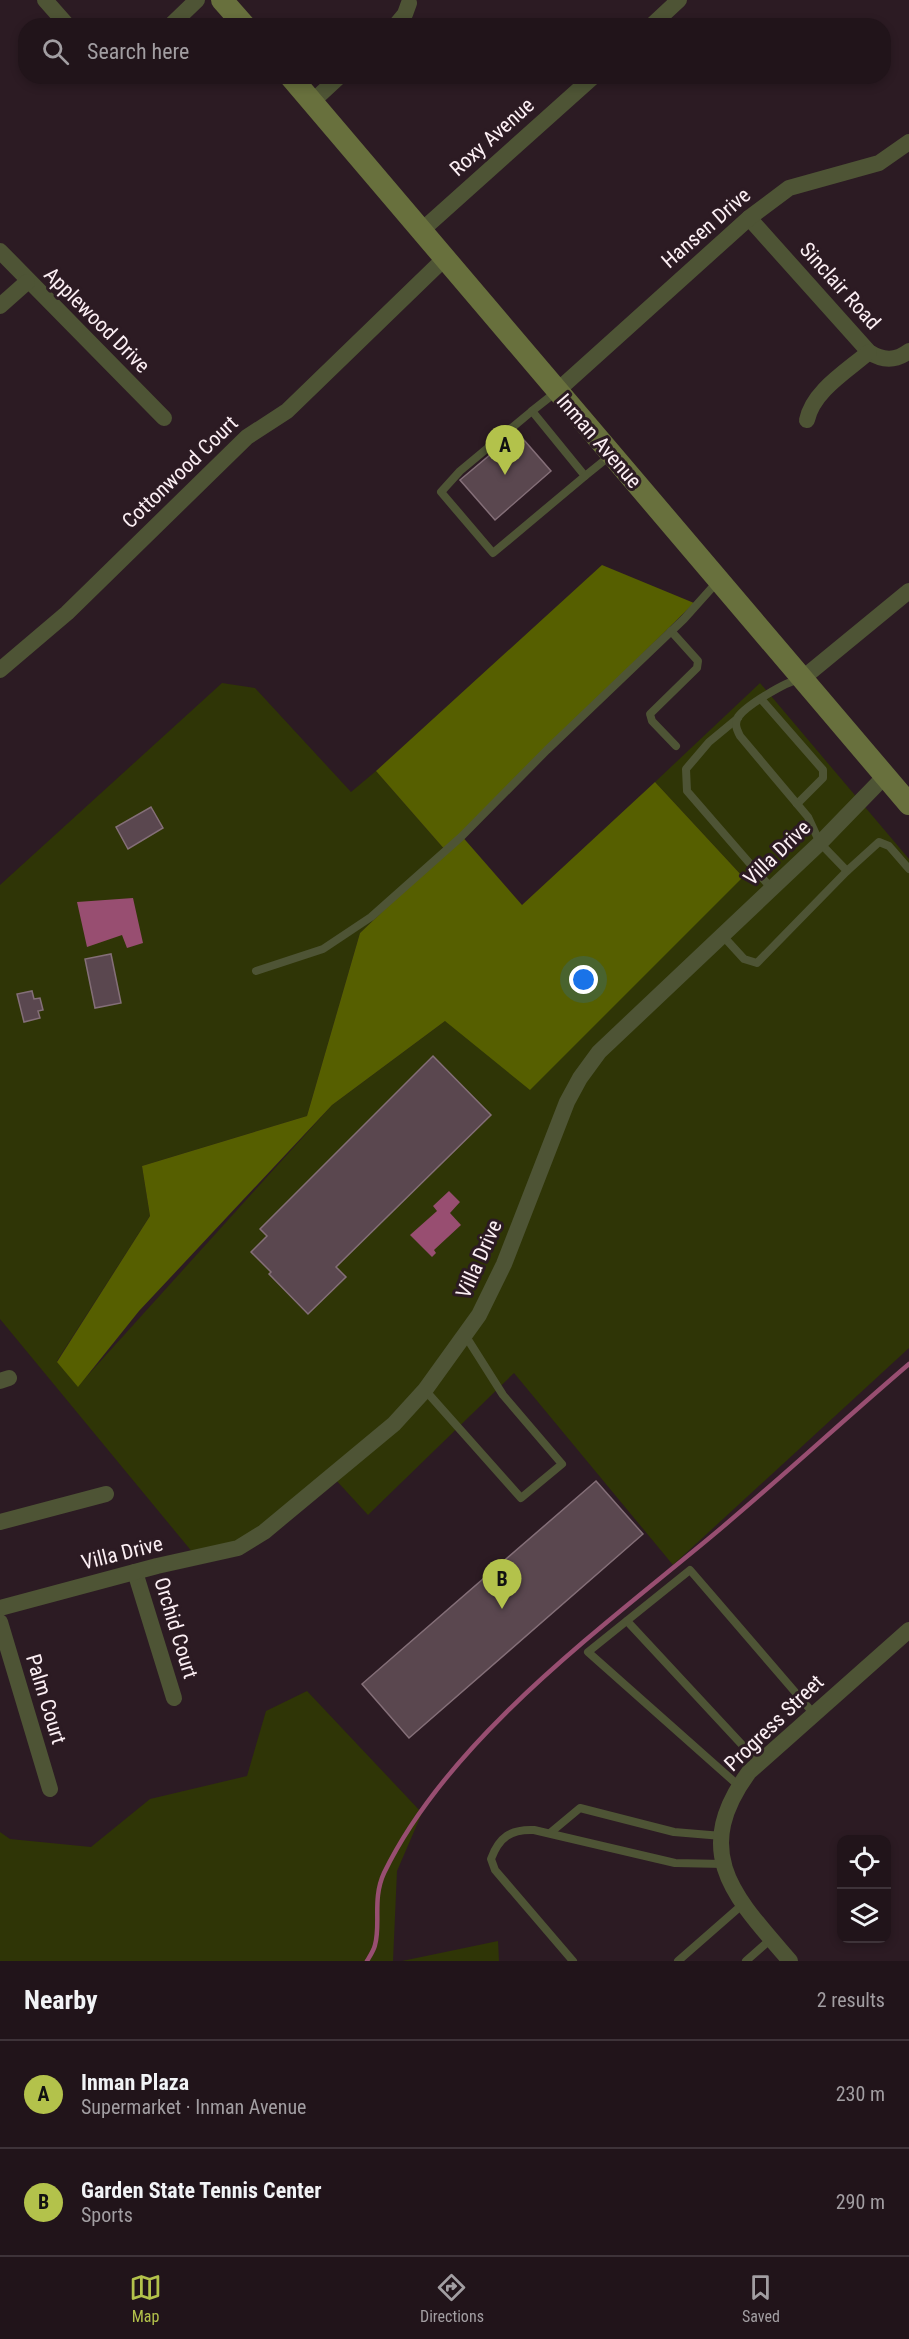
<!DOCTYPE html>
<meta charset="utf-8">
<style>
:root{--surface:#21141a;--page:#291d23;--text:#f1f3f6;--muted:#a29ea2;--line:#3e3339;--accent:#b3c24b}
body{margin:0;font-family:"Roboto Condensed",sans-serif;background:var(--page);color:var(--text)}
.controls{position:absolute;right:18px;bottom:18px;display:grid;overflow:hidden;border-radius:12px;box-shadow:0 3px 9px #0003}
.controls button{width:54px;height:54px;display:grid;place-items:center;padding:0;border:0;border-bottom:2px solid var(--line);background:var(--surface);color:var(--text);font:30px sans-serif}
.you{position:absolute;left:584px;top:980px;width:21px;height:21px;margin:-15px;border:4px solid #fff;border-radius:50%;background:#1a73e8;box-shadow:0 0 0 9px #1a73e833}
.badge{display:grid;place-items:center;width:39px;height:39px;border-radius:50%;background:var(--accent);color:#111;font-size:20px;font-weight:700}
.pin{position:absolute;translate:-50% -50px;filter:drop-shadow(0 2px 3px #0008)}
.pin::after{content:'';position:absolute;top:32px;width:21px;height:18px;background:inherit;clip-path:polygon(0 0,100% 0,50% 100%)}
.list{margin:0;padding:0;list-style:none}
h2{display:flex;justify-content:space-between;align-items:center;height:78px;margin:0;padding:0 24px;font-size:26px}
h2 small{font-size:20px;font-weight:400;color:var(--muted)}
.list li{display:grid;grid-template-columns:39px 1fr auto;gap:18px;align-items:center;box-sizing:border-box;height:108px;padding:0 24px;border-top:2px solid var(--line)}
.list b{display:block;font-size:22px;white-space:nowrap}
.list p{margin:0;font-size:20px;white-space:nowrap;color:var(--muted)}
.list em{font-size:20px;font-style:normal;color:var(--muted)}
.icon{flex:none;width:33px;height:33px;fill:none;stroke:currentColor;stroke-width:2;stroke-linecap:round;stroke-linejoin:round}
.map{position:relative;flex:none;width:909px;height:1961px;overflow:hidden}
.search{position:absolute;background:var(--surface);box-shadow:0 3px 9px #0003;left:18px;right:18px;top:18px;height:66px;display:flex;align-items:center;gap:15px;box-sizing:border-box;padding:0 21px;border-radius:24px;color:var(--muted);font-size:22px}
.sheet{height:294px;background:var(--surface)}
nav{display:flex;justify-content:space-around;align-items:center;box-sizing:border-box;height:84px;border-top:2px solid var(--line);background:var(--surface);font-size:16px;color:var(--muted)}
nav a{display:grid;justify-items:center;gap:3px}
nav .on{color:var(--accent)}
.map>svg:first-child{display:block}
.green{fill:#2f3506}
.forest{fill:#565f00}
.water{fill:#984e71}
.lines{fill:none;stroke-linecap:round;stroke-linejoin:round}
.stream{stroke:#984e71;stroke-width:4.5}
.building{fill:#5a474f;stroke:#846f78;stroke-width:1.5}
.lane{stroke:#4e5435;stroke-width:8}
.street{stroke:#4e5435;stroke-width:16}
.secondary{stroke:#68703d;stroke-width:22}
.labels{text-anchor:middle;stroke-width:6;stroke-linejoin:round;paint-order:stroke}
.street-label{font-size:21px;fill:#fceff4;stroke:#2c1b23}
</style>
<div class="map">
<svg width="909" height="1961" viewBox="0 0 909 1961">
<rect width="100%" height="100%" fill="#2c1b23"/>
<g class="green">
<path d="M222,683l33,5 96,104 25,-21 70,80 -86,82 -53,183 -165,50 8,50 -93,145 21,25 254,-281 113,-84 298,-144 -88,-95 105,-99 149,176v489l-236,217 -159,-192 -146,142 -33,-36 -65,56 -72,24 -198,-240v-434z"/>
<path d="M307,1691l115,122 -25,58 -4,90h-393v-129l10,7 81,8 59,-48 97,-23 19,-65z"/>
<path d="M498,1941l1,20h-97z"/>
</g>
<path class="forest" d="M602,565l92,38 -234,231 62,71 133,-123 88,95 -213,213 -85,-69 -113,84 -193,206 -61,76 -21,-25 93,-146 -8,-50 165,-50 53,-183 86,-82 -70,-80z"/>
<g class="water">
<path d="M133,898l10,45 -16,5 -5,-13 -35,12 -10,-45z"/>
<path d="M449,1191l11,11 -10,11 11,12 -27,25 2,3 -4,4 -22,-22 27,-24 -4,-5z"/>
</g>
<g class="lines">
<path class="stream" d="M367,1961c3,-5 7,-11 8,-16 6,-21 -3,-46 9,-72 64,-132 212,-241 323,-333 69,-57 134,-118 202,-176"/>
</g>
<g class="building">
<path d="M517,432l34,39 -56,49 -35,-40z"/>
<path d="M151,807l12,21 -35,21 -12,-22z"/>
<path d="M111,954l10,49 -26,5 -10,-49z"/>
<path d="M32,991l2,8 6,-1 3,12 -5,1 2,7 -16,4 -7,-28z"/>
<path d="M433,1056l58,59 -155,152 10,10 -38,37 -39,-40 2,-2 -20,-20 16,-16 -7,-7z"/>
<path d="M596,1481l47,53 -234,204 -47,-54z"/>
</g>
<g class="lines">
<g class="lane">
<path d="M556,392l-24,19 53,65 26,-21"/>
<path d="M532,411l-72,60 -19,21 52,61 92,-77"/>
<path d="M671,631l27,30 -1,7 -47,46 2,7 24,25"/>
<path d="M761,699l62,71v8l-26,26"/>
<path d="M738,718l-29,24 -23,27 1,22 85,98"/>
<path d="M847,871l32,-29 10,4 20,23"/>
<path d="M723,936l21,23 13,4 90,-92 -27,-28 -12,-26 -68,-81c-3,-6 -6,-12 -2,-19 9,-12 47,-35 62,-38"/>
<path d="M256,971l67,-22 48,-32 90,-80 86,-87 137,-131 34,-38"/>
<path d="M425,1390l96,108 41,-34 -59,-69 -38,-60"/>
<path d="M627,1621l132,142"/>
<path d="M739,1786l-151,-134 102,-82 124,144"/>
<path d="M550,1833l30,-25 94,24 48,4"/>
<path d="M573,1961l-78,-91 -4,-11c8,-22 20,-30 43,-29l141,33 49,1"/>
<path d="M678,1961l64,-56"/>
<path d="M746,1961l25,-22"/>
</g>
<g class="street">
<path d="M45,0l23,26"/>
<path d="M170,26l27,-26"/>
<path d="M395,26l10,-12 4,-11"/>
<path d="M651,26l28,-26"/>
<path d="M312,102l28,-26"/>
<path d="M749,218l120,134c14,9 27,9 40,-1"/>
<path d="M421,231l173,-155"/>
<path d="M0,251l164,167"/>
<path d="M0,306l27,-24"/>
<path d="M557,391l192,-173 40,-30 90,-25 30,-21"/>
<path d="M807,420c6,-29 40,-49 62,-68"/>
<path d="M0,670l67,-57 180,-176 40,-26 157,-152"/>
<path d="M803,678l106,-87"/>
<path d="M0,1381l9,-3"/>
<path d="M0,1522l106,-28"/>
<path d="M135,1572l39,126"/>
<path d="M0,1608l157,-42 81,-18 26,-16 130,-108 31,-34 54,-75 25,-51 63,-162 13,-24 19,-26 221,-209 65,-67"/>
<path d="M0,1622l50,167"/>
<path d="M790,1961c-54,-63 -101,-107 -41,-189l160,-142"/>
</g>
<g class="secondary">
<path d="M222,0l23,26"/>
<path d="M290,76l619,728"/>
</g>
</g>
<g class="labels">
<g class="street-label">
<text transform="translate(492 137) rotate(-42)" y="7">Roxy Avenue</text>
<text transform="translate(706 228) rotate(-41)" y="7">Hansen Drive</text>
<text transform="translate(840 286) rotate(48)" y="7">Sinclair Road</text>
<text transform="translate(97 320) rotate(45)" y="7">Applewood Drive</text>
<text transform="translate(599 441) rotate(49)" y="7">Inman Avenue</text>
<text transform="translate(180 472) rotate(-44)" y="7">Cottonwood Court</text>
<text transform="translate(777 853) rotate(-44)" y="7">Villa Drive</text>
<text transform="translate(479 1259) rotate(-66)" y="7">Villa Drive</text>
<text transform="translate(122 1553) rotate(-14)" y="7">Villa Drive</text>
<text transform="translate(176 1628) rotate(73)" y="7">Orchid Court</text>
<text transform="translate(46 1699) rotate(73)" y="7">Palm Court</text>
<text transform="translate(774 1723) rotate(-44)" y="7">Progress Street</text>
</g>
</g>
</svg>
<div class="controls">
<button><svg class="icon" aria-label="locate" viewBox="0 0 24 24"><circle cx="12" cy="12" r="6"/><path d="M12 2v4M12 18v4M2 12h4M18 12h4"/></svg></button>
<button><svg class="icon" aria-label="layers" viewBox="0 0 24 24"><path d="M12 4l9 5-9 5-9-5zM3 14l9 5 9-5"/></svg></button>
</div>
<div class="you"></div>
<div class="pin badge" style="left:505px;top:475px">A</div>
<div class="pin badge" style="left:502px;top:1609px">B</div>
<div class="search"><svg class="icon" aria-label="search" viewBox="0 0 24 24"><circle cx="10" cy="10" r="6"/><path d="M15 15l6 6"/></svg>Search here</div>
</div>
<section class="sheet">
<h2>Nearby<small>2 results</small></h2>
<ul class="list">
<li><span class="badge">A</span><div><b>Inman Plaza</b><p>Supermarket · Inman Avenue</p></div><em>230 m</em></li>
<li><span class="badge">B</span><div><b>Garden State Tennis Center</b><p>Sports</p></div><em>290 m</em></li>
</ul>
</section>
<nav>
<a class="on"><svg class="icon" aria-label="map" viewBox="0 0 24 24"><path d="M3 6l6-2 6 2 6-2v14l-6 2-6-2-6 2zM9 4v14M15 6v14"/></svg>Map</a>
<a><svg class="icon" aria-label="directions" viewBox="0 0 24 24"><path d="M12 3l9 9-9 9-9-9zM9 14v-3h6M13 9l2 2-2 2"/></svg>Directions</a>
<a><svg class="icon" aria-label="saved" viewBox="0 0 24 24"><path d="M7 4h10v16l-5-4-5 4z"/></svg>Saved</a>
</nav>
